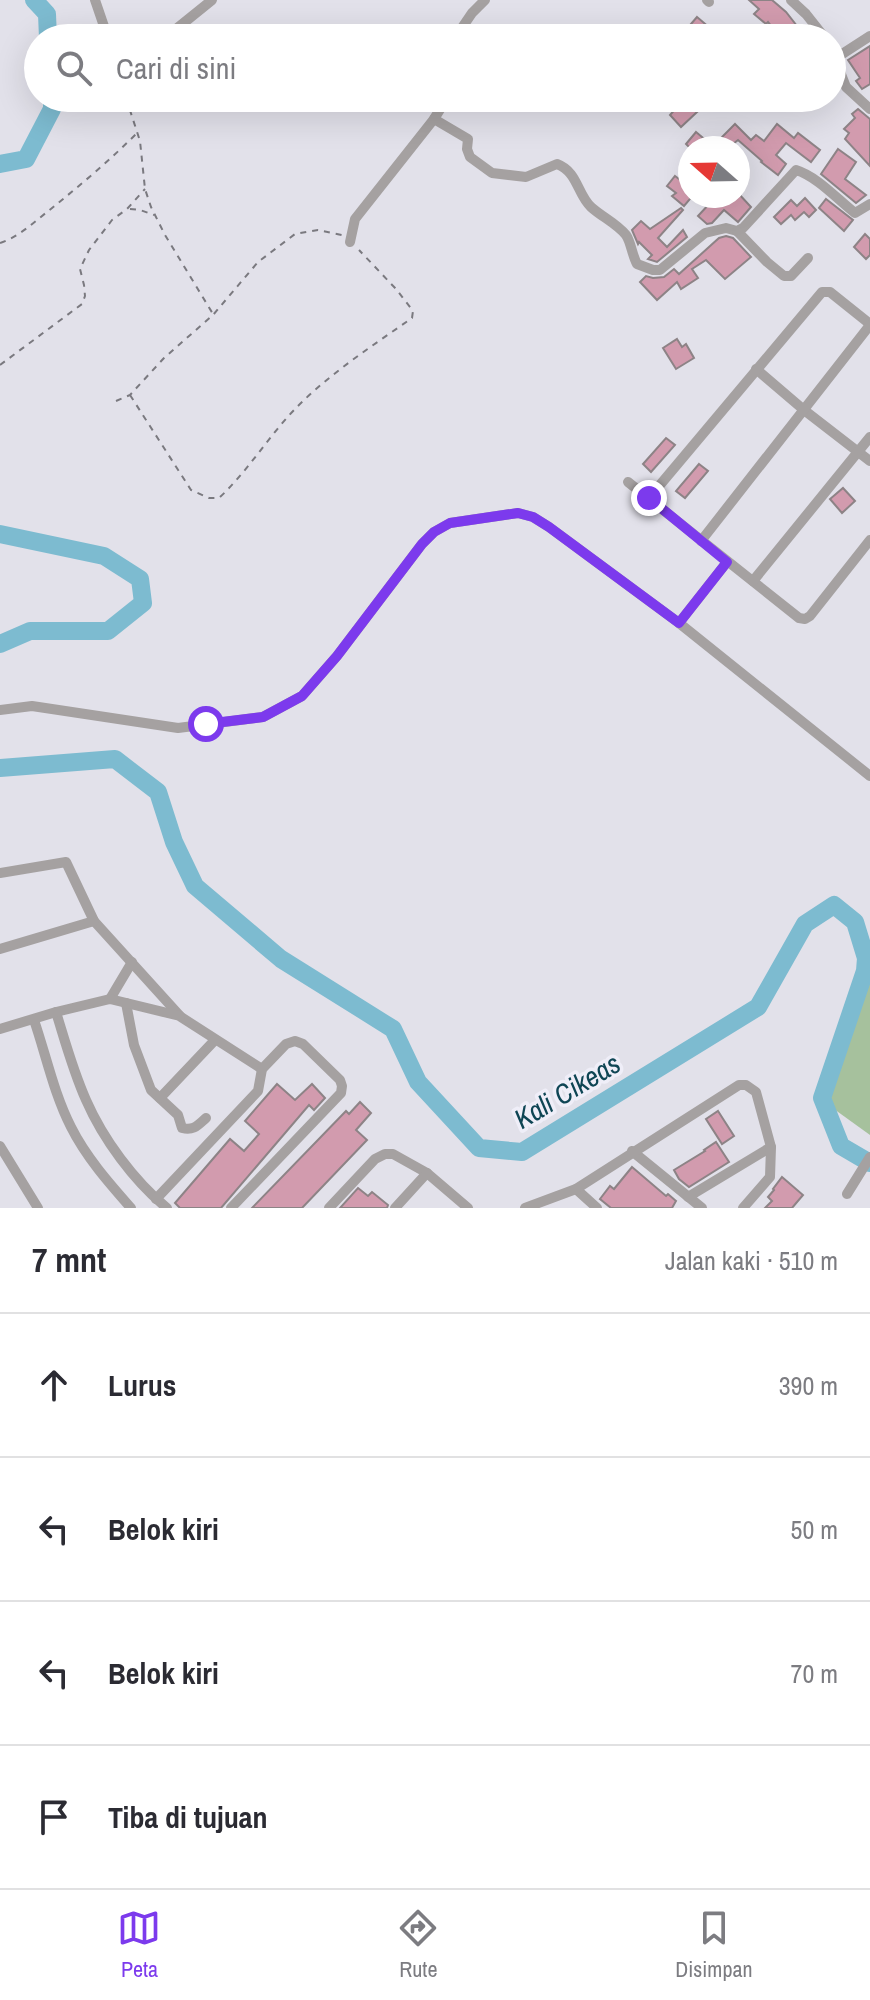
<!DOCTYPE html>
<html lang="id">
<meta charset="utf-8">
<style>
:root{--surface:#fff;--page:#f7f7f7;--text:#2b2b33;--muted:#7c7c81;--line:#e1e1e2;--accent:#7c3aed}
body{margin:0;font-family:"Archivo Narrow",sans-serif;background:var(--page);color:var(--text)}
.compass{position:absolute;left:678px;top:136px;width:72px;height:72px;border-radius:50%;background:var(--surface);box-shadow:0 8px 32px #0002;rotate:290deg}
.stop{position:absolute;width:24px;height:24px;margin:-18px;border:6px solid #7c3aed;border-radius:50%;background:#fff}
.stop.end{background:#7c3aed;border-color:#fff;box-shadow:0 2px 8px #0008}
.list{margin:0;padding:0;list-style:none}
h2{display:flex;justify-content:space-between;align-items:center;height:104px;margin:0;padding:0 32px;font-size:34px}
h2 small{font-size:26px;font-weight:400;color:var(--muted)}
.list li{display:grid;grid-template-columns:52px 1fr auto;gap:24px;align-items:center;box-sizing:border-box;height:144px;padding:0 32px;border-top:2px solid var(--line)}
.list b{display:block;font-size:30px;white-space:nowrap}
.list em{font-size:26px;font-style:normal;color:var(--muted)}
.icon{flex:none;width:44px;height:44px;fill:none;stroke:currentColor;stroke-width:2;stroke-linecap:round;stroke-linejoin:round}
.map{position:relative;flex:none;width:870px;height:1208px;overflow:hidden}
.search{position:absolute;background:var(--surface);box-shadow:0 8px 32px #0002;left:24px;right:24px;top:24px;height:88px;display:flex;align-items:center;gap:20px;box-sizing:border-box;padding:0 28px;border-radius:44px;color:var(--muted);font-size:30px}
.sheet{height:680px;background:var(--surface)}
nav{display:flex;justify-content:space-around;align-items:center;box-sizing:border-box;height:112px;border-top:2px solid var(--line);background:var(--surface);font-size:22px;color:var(--muted)}
nav a{display:grid;justify-items:center;gap:4px}
nav .on{color:var(--accent)}
.map>svg:first-child{display:block}
.green{fill:#a6c19d}
.lines{fill:none;stroke-linecap:round;stroke-linejoin:round}
.river{stroke:#7dbbd0;stroke-width:18}
.building{fill:#d29bae;stroke:#8d8386;stroke-width:2}
.path{stroke:#7a797f;stroke-width:2;stroke-dasharray:6 6;stroke-linecap:butt}
.minor{stroke:#a5a1a1;stroke-width:10}
.route{stroke:#7c3aed;stroke-width:10}
.labels{text-anchor:middle;stroke-width:7;stroke-linejoin:round;paint-order:stroke}
.water-label{font-size:28px;font-style:italic;fill:#0e4554;stroke:#efeef8}
</style>
<div class="map">
<svg width="870" height="1208" viewBox="0 0 870 1208">
<rect width="100%" height="100%" fill="#e2e1ea"/>
<path class="green" d="M870,977v158l-43,-31z"/>
<g class="lines">
<g class="river">
<path d="M34,0l13,14 1,24"/>
<path d="M0,164l26,-5 26,-50v-11"/>
<path d="M0,534l104,22 36,23 3,24 -35,28h-78l-30,13"/>
<path d="M0,768l115,-9 43,33 16,50 21,44 86,73 112,70 25,53 61,66 43,4 236,-145 47,-83 29,-19 21,17 11,36 -1,13 -43,127 19,48 29,17"/>
</g>
</g>
<g class="building">
<path d="M749,0h23l14,12 11,14 -16,12 -13,-16 -2,2 -12,-10 5,-5z"/>
<path d="M697,17l13,11 -9,10h-8l-8,-7z"/>
<path d="M870,46v38l-8,5 -6,-8 4,-3 -12,-18z"/>
<path d="M685,98h27l-31,29 -11,-12z"/>
<path d="M858,109l12,10v47l-25,-27 4,-6 -5,-4 11,-11 -3,-4z"/>
<path d="M735,124l16,16 5,-5 8,6 13,-17 17,14 4,-5 22,17 -9,12 -25,-19 -10,12 10,9 -8,11 -17,-13 1,-1 -24,-21 -10,8 -8,-9z"/>
<path d="M696,132l19,16h-25l-4,-4z"/>
<path d="M838,149l18,13 -11,17 21,16 -10,8 -35,-29z"/>
<path d="M675,176l8,6 3,-2 4,3v16l-6,7 -12,-10 4,-3 -9,-7z"/>
<path d="M738,193l13,14 -13,15 -14,-12 -12,13 -5,1 -9,-8 13,-14 -7,-6h22l5,4 3,-4h4z"/>
<path d="M805,198l11,12 -7,7 -5,-5 -9,8 -4,-5 -10,9 -7,-7 17,-17 6,6z"/>
<path d="M826,199l27,21 -9,11 -25,-23z"/>
<path d="M681,208l2,2 -25,28 9,9 16,-17 4,7 -30,25 -9,-3 4,-4 -13,-13 -1,2 -6,-14 9,-9 9,8z"/>
<path d="M865,234l5,5v16l-4,4 -12,-12z"/>
<path d="M726,236l7,2 18,19 -26,22 -19,-19 -14,9 6,9 -17,11 -4,-7 -20,18 -17,-18 6,-6 7,2 11,-1 10,-8 5,5 40,-36z"/>
<path d="M677,339l5,8 4,-3 8,14 -18,11 -13,-21z"/>
<path d="M666,438l9,7 -24,27 -8,-8z"/>
<path d="M699,464l9,7 -23,27 -9,-7z"/>
<path d="M843,488l12,13 -13,12 -12,-14z"/>
<path d="M277,1084l18,16 17,-16 13,14 -11,12 -5,-5 -88,103h-41l-5,-5 55,-64 14,12 15,-17 -14,-13z"/>
<path d="M360,1102l11,11 -15,17 11,10 -65,68h-50l94,-97 3,3z"/>
<path d="M718,1111l16,25 -12,8 -16,-25z"/>
<path d="M716,1142l13,20 -40,25 -10,-8 -5,-9 31,-19 -1,-1z"/>
<path d="M632,1167l34,29 2,-2 8,7 -4,7h-61l-11,-9 10,-13 4,3z"/>
<path d="M782,1177l21,18 -11,13h-27l7,-7 -4,-4 6,-7 -1,-1z"/>
<path d="M358,1188l10,8 4,-4 16,13 -1,3h-47z"/>
</g>
<g class="lines">
<g class="path">
<path d="M126,98l14,43 5,48 6,18 14,28 48,79"/>
<path d="M130,209l10,1 14,5"/>
<path d="M0,243c18,-6 32,-19 47,-31 30,-24 61,-50 89,-78"/>
<path d="M0,365l82,-61 3,-8 -1,-11 -4,-16 9,-19 23,-30 15,-11 18,-20"/>
<path d="M130,395l61,95 18,8h10c29,-27 49,-61 76,-89 34,-35 77,-63 117,-91l1,-7 -17,-22 -37,-39"/>
<path d="M116,401l14,-6 34,-37 49,-43 45,-53 37,-28 23,-4 24,5"/>
</g>
<g class="minor">
<path d="M95,0l13,38"/>
<path d="M707,0l2,2"/>
<path d="M791,0l15,14 19,24"/>
<path d="M165,38l47,-38"/>
<path d="M455,38l17,-25 13,-13"/>
<path d="M832,51l14,36 24,22"/>
<path d="M836,58l34,-22"/>
<path d="M434,119l34,20 -1,10 3,8 22,16 34,4 31,-13c21,8 20,30 34,43 11,10 25,16 35,28 5,7 6,20 11,29l16,6h7l45,-37 21,-5 11,3 6,-3 53,-58c22,7 41,29 59,43l15,-9"/>
<path d="M737,231l30,31 17,14h7l17,-18"/>
<path d="M350,242l5,-23 79,-100 13,-21"/>
<path d="M756,369l48,41 66,51"/>
<path d="M628,482l171,136 6,1 5,-3 60,-76"/>
<path d="M649,498l173,-206h8l40,32"/>
<path d="M701,541l169,-216"/>
<path d="M753,581l117,-144"/>
<path d="M679,623l48,-61"/>
<path d="M0,710l32,-4 146,22 85,-11 39,-21 35,-40 85,-112 12,-12 16,-9 68,-10 15,4 16,10 130,96 191,153"/>
<path d="M0,873l66,-11 28,59 87,96 81,52"/>
<path d="M0,949l94,-28"/>
<path d="M110,999l22,-37"/>
<path d="M126,1003l8,42 17,45 27,25 4,13c12,3 16,-3 24,-10"/>
<path d="M56,1012c9,29 17,59 30,88 17,39 48,81 81,108"/>
<path d="M34,1020c12,35 20,74 37,107 15,30 38,56 60,81"/>
<path d="M0,1029l56,-17 54,-13 70,17"/>
<path d="M160,1098l55,-58"/>
<path d="M0,1146l38,62"/>
<path d="M632,1151l70,57"/>
<path d="M576,1189l21,19"/>
<path d="M847,1194l23,-37"/>
<path d="M688,1197l83,-50"/>
<path d="M156,1199l102,-108 4,-22 24,-25 9,-3 8,3 37,36 2,6 -1,7 -110,115"/>
<path d="M329,1208l46,-49 10,-5h8l34,19 41,35"/>
<path d="M395,1208l32,-35"/>
<path d="M525,1208l51,-19 163,-104h7l10,7 15,55 -1,30 -27,31"/>
</g>
</g>
<g class="lines">
<path class="route" d="M206,724l57,-7 39,-21 35,-40 85,-112 12,-12 16,-9 68,-10 15,4 16,10 130,96 48,-61 -78,-64"/>
</g>
<g class="labels">
<g class="water-label">
<text transform="translate(567 1091) rotate(-31)" y="10">Kali Cikeas</text>
</g>
</g>
</svg>
<svg class="compass" viewBox="-18 -18 36 36"><path d="M0-13l5 13h-10z" fill="#e53935"/><path d="M0 13l5-13h-10z" fill="#7c7c81"/></svg>
<div class="stop" style="left:206px;top:724px"></div>
<div class="stop end" style="left:649px;top:498px"></div>
<div class="search"><svg class="icon" aria-label="search" viewBox="0 0 24 24"><circle cx="10" cy="10" r="6"/><path d="M15 15l6 6"/></svg>Cari di sini</div>
</div>
<section class="sheet">
<h2>7 mnt<small>Jalan kaki · 510 m</small></h2>
<ul class="list">
<li><svg class="icon" aria-label="ahead" viewBox="0 0 24 24"><path d="M12 20V5M6 11l6-6 6 6"/></svg><div><b>Lurus</b></div><em>390 m</em></li>
<li><svg class="icon" aria-label="left" viewBox="0 0 24 24"><path d="M17 20v-9H6M10 6l-5 5 5 5"/></svg><div><b>Belok kiri</b></div><em>50 m</em></li>
<li><svg class="icon" aria-label="left" viewBox="0 0 24 24"><path d="M17 20v-9H6M10 6l-5 5 5 5"/></svg><div><b>Belok kiri</b></div><em>70 m</em></li>
<li><svg class="icon" aria-label="arrive" viewBox="0 0 24 24"><path d="M6 21V4h12l-3 4 3 4H6"/></svg><div><b>Tiba di tujuan</b></div></li>
</ul>
</section>
<nav>
<a class="on"><svg class="icon" aria-label="map" viewBox="0 0 24 24"><path d="M3 6l6-2 6 2 6-2v14l-6 2-6-2-6 2zM9 4v14M15 6v14"/></svg>Peta</a>
<a><svg class="icon" aria-label="directions" viewBox="0 0 24 24"><path d="M12 3l9 9-9 9-9-9zM9 14v-3h6M13 9l2 2-2 2"/></svg>Rute</a>
<a><svg class="icon" aria-label="saved" viewBox="0 0 24 24"><path d="M7 4h10v16l-5-4-5 4z"/></svg>Disimpan</a>
</nav>
